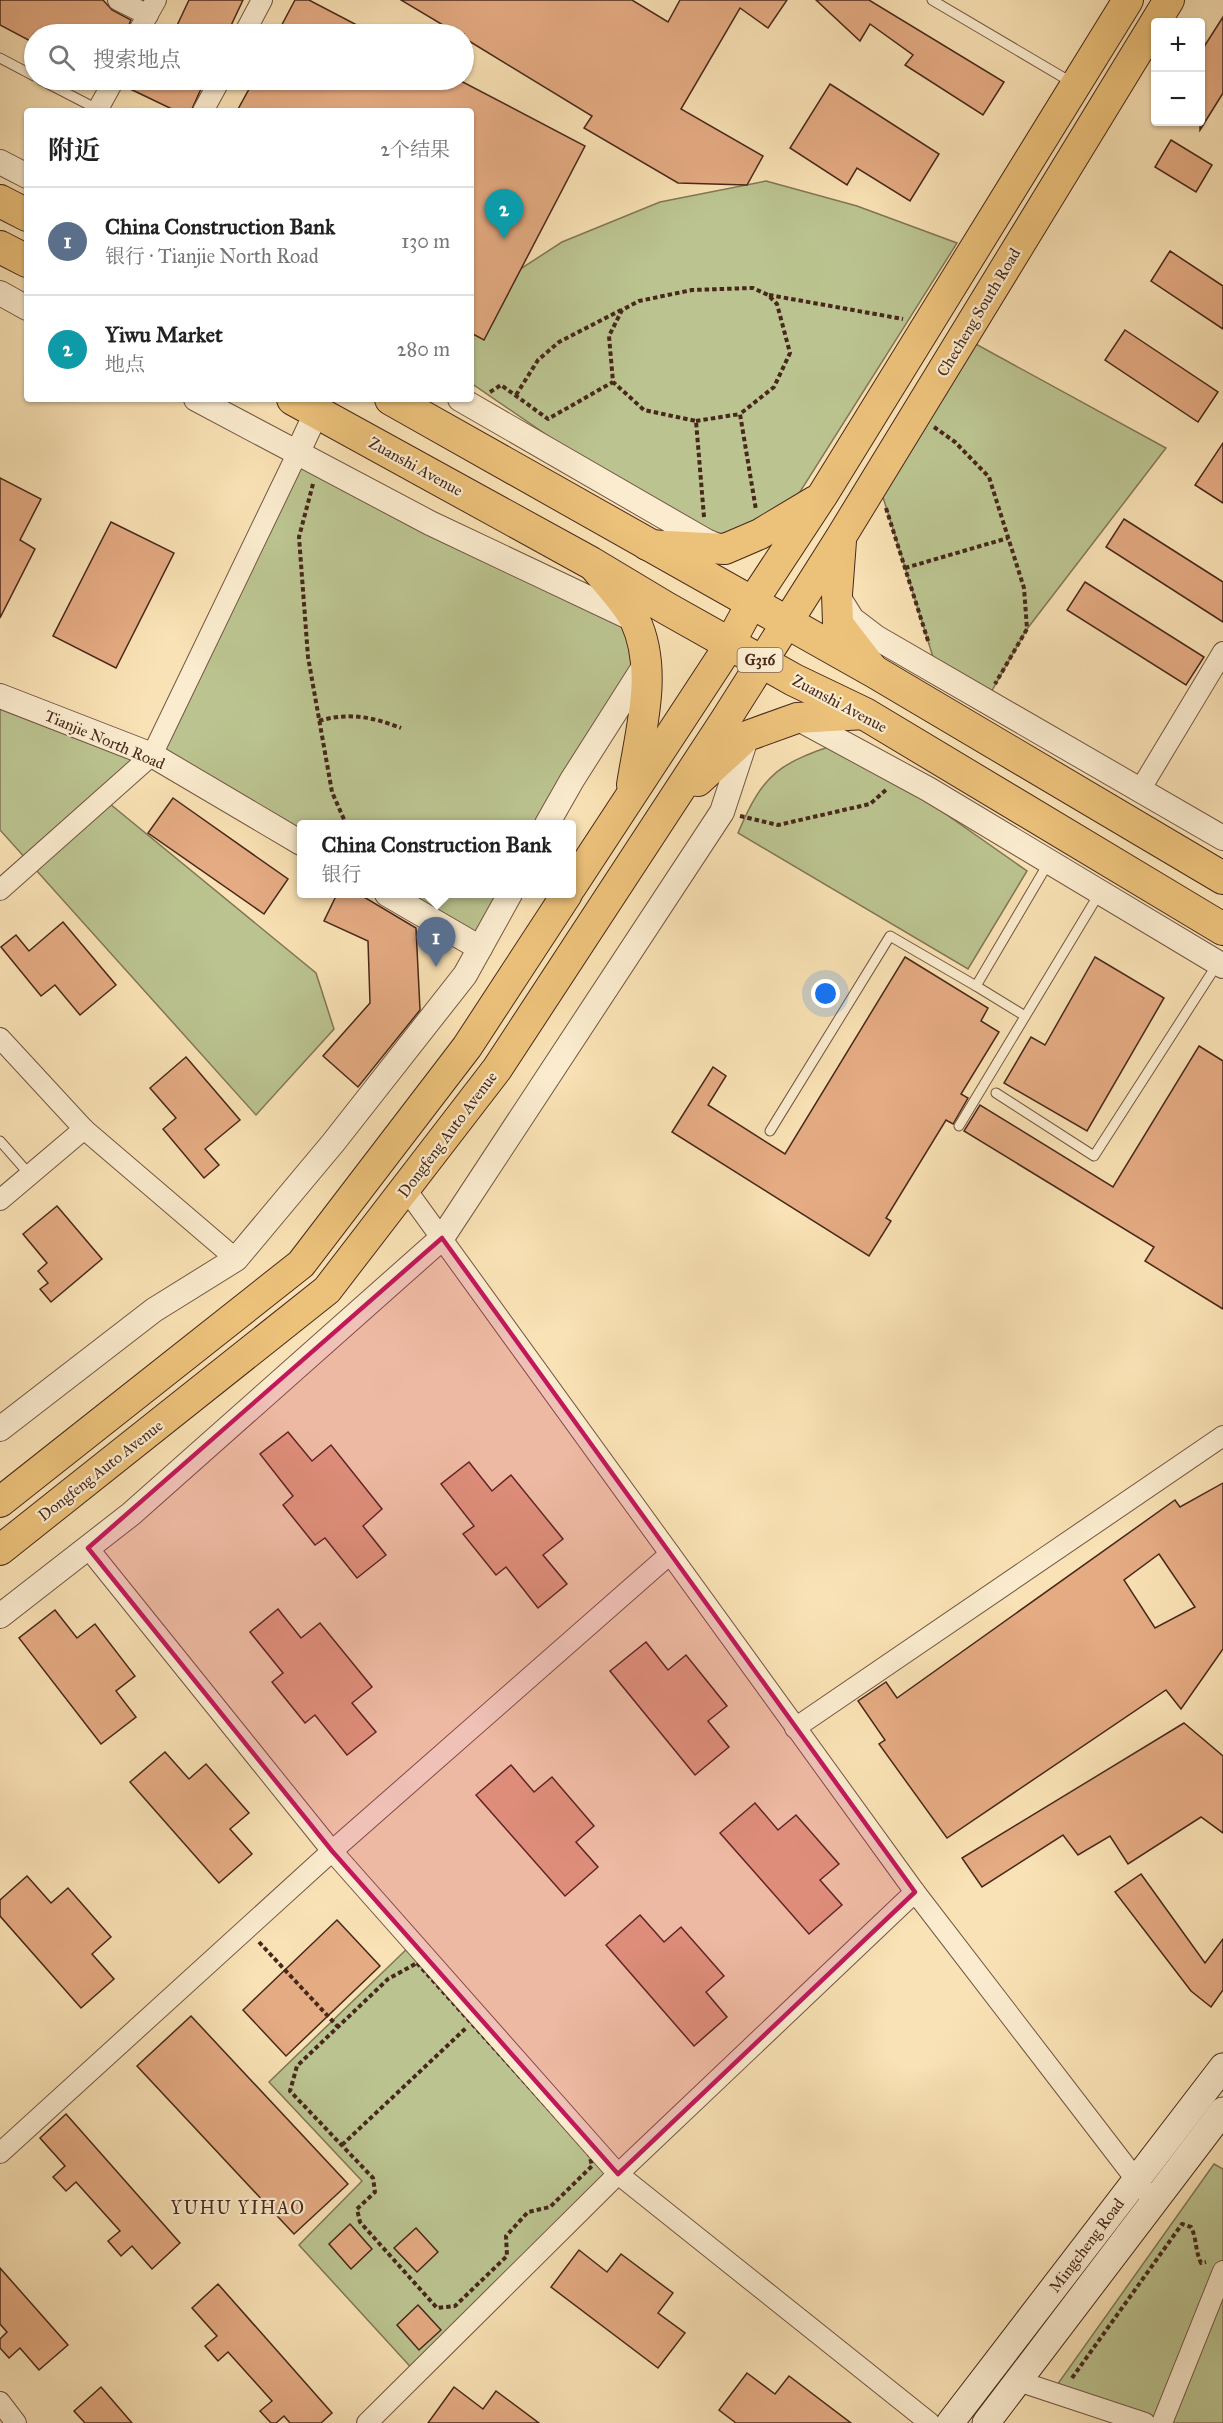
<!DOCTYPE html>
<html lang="zh">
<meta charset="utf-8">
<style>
:root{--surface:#fff;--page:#f6f6f6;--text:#222;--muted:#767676;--line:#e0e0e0;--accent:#8f2418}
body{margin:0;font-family:"IM FELL Great Primer","Noto Serif SC",serif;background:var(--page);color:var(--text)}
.controls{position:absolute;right:18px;top:18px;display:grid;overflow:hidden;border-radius:6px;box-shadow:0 2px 4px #0004}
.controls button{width:54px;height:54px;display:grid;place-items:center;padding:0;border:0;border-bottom:2px solid var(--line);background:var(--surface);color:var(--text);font:30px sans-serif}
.you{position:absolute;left:826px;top:994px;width:21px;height:21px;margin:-15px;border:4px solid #fff;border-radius:50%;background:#1a73e8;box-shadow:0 0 0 9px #1a73e833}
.badge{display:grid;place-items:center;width:39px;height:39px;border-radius:50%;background:var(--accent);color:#fff;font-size:20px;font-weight:700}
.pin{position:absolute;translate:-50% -50px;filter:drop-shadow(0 2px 3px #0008)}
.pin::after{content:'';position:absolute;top:32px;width:21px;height:18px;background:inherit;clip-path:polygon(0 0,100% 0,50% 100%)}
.popup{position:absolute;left:297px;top:820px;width:279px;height:78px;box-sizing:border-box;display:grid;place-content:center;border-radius:6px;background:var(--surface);filter:drop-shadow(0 2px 4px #0005);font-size:20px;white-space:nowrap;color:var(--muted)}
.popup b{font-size:22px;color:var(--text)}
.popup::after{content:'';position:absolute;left:50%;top:100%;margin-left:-12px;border:12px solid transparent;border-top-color:var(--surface)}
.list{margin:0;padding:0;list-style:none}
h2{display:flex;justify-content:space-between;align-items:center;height:78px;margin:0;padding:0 24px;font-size:26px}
h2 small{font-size:20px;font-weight:400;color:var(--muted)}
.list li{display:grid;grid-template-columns:39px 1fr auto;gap:18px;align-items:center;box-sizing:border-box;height:108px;padding:0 24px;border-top:2px solid var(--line)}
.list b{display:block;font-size:22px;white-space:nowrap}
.list p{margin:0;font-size:20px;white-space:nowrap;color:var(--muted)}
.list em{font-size:20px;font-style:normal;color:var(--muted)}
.icon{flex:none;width:33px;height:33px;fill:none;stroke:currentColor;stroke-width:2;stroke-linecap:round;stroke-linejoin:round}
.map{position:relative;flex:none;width:1223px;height:2423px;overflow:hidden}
.search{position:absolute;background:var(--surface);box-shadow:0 2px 4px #0004;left:24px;top:24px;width:450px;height:66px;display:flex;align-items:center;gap:15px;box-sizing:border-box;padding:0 21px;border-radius:33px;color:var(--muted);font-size:22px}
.panel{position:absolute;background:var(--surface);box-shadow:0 2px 4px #0004;left:24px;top:108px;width:450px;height:294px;border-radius:6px}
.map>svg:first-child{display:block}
.green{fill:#bbc490;stroke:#827656;stroke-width:1.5}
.building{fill:#e5ab83;stroke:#48281b;stroke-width:1.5;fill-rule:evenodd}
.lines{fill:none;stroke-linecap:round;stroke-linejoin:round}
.service-casing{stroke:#745642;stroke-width:11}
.minor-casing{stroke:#745642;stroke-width:22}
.tertiary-casing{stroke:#745642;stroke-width:26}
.secondary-casing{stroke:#48281b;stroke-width:29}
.primary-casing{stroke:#48281b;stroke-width:32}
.trunk-casing{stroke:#48281b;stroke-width:34}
.path{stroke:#48281b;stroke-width:4;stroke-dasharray:4.5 3;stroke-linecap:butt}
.service{stroke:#fbeccf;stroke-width:9}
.minor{stroke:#fbeccf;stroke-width:20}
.tertiary{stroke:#fbeccf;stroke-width:24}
.secondary{stroke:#fbeccf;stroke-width:27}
.primary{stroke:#ecc17a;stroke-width:30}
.trunk{stroke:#ecc17a;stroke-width:32}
.marked{fill:#c2185b;fill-opacity:0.2;stroke:#c2185b;stroke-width:4.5;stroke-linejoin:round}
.labels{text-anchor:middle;stroke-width:4.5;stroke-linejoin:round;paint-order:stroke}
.shield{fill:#fbeccf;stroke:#7e6351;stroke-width:1.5}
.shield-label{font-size:15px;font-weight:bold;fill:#48281b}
.street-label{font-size:16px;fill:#48281b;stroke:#fbeccf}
.neighbourhood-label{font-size:18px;letter-spacing:1.5px;fill:#48281b;stroke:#fbeccf}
</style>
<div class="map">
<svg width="1223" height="2423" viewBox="0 0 1223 2423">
<rect width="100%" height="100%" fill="#f9e2b5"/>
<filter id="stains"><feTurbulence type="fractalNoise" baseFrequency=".00333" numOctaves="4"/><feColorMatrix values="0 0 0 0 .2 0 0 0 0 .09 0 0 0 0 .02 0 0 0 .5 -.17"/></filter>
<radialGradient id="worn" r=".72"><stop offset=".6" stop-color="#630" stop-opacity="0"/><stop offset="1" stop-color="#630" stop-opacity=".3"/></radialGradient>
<g class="green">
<path d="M766,181l91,25 100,37 -176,279 -56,27 -46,-23 -208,-143v-82l91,-59 98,-40z"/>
<path d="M963,337l203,111 -139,181 -41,72 -48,-28 -61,-195z"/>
<path d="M297,454l338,166 12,42 -100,162h-246v19l-149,-88 -48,44 212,174 18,56 -78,86 -256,-285v-134l152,59z"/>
<path d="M843,742l184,129 -59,98 -230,-136c26,-62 42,-70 105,-91z"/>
<path d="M387,894h123l-30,54z"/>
<path d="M413,1943l205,231 -201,200 -118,-129 63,-64 -93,-99z"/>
<path d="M1214,2164l9,5v254h-78l-93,-31z"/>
</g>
<g class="building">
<path d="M0,0h103l9,10 19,10 -6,14h-91v9l-34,-18z"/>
<path d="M189,0h54l-16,34h-54z"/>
<path d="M295,0h14l65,34h-97z"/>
<path d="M401,0h231l36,22 12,-22h107l-19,28 -28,-20 -59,101 82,47 -16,29 -69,-2 -94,-55 8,-12 -128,-78v-4h-6z"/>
<path d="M816,0h53l135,82 -21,33 -78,-50 8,-10 -43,-31 -10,17z"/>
<path d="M1223,17v76l-23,37v-77z"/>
<path d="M126,80h79l-14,31h-15l-52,-25z"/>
<path d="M254,80h205l126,66 -101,194 -13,-7v-222h-234z"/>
<path d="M830,84l109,70 -29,47 -53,-33 -10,17 -57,-37z"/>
<path d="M1171,140l41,25 -16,27 -41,-25z"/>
<path d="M1170,251l53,35v43l-72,-48z"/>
<path d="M1125,330l93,62 -20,30 -93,-62z"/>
<path d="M1223,443v60l-28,-18z"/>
<path d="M0,478l41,21 -21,41 15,9 -35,69z"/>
<path d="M1124,519l99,63v40l-117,-75z"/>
<path d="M111,522l63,31 -58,115 -63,-32z"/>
<path d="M1085,582l119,75 -18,28 -119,-75z"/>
<path d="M173,798l115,81 -24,35 -116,-81z"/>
<path d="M337,894h22l57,34 4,82 -62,77 -35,-31 47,-53 -2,-62 -44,-20z"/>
<path d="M63,922l53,63 -36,30 -25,-30 -14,11 -40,-49 15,-12 13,16z"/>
<path d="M905,957l83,51 -7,13 18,11 -38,62 7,4 -15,26 -7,-4 -60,98 5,3 -22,35 -197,-124 41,-65 13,9 -18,29 77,49z"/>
<path d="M1095,957l69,41 -77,133 -83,-48 27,-46 14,8z"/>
<path d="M1199,1046l24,15v248l-78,-48 9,-14 -190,-116 16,-26 133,82z"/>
<path d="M186,1057l54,63 -35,29 14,16 -15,13 -41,-49 13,-11 -26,-30z"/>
<path d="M57,1206l45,53 -51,43 -11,-13 8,-6 -10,-12 9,-8 -24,-29z"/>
<path d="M288,1432l24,29 19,-16 51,64 -19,17 23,29 -29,23 -32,-40 -10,7 -32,-40 10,-9 -33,-42z"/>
<path d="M469,1462l23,29 19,-16 52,64 -20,16 24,29 -29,24 -32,-41 -10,8 -33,-41 11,-8 -33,-42z"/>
<path d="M1223,1483v166l-42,60 -15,-19 -219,148 -68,-94 6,-4 -27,-39 28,-19 11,16 278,-198 5,7zM1159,1554l36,53 -40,21 -31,-48z"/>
<path d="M278,1609l23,29 19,-15 52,64 -20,16 24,29 -29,23 -32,-40 -10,8 -33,-41 11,-9 -33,-41z"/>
<path d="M55,1610l22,28 18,-14 40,52 -19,15 20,26 -35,27 -82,-106z"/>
<path d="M646,1642l22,28 18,-15 41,51 -19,15 21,26 -34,28 -85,-104z"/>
<path d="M1184,1723l39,33v77l-22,-16 -73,47 -18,-28 -32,19 -15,-20 -81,52 -20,-29z"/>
<path d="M165,1752l24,27 17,-15 43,49 -19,16 22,25 -33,29 -89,-101z"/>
<path d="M511,1765l23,27 18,-15 42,49 -18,16 22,25 -33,29 -89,-101z"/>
<path d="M755,1803l23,27 18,-15 43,49 -19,16 22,25 -33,29 -89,-101z"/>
<path d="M1141,1874l64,89 18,-24v51l-12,17 -20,-16 -76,-99z"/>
<path d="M27,1876l24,27 17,-15 43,49 -19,17 22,25 -33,29 -81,-92v-16z"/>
<path d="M640,1915l24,27 17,-15 43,49 -18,16 21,25 -33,29 -88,-101z"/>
<path d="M337,1920l43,46 -94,90 -43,-46z"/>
<path d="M191,2016l157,168 -54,50 -157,-168z"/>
<path d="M66,2114l114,129 -28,26 -20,-23 -11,10 -13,-15 12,-10 -44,-49 -10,9 -13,-14 12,-11 -25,-28z"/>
<path d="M350,2224l22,25 -21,20 -22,-25z"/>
<path d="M416,2228l22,24 -21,20 -23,-24z"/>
<path d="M579,2250l28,22 14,-18 52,39 -15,20 27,20 -27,35 -107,-81z"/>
<path d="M0,2268l68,77 -29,25 -19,-22 -11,10 -9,-10v-9l7,-7 -7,-8z"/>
<path d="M218,2284l114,129 -11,10h-31l-6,-7 -8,7h-5l-11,-12 12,-10 -44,-49 -10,9 -13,-15 12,-10 -25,-28z"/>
<path d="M418,2305l23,25 -22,20 -22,-25z"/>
<path d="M747,2373l28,21 14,-18 62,47h-115l-17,-13z"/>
<path d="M101,2387l31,36h-47l-11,-12z"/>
<path d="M454,2387l29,22 13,-18 43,32h-111z"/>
</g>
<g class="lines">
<g class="service-casing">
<g id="service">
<path d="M932,0l139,82"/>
<path d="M0,58l34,18"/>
<path d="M41,80l58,30"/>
<path d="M976,986l49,30"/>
<path d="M996,1093l98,63 124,-193"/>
<path d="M959,1126l140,-232"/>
<path d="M770,1131l120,-195 86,50 73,-124"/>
<path d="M0,1141l30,34"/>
</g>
</g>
<g class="minor-casing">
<g id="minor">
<path d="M118,0l30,15"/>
<path d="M137,34l19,-34"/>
<path d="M244,34l18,-34"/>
<path d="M98,109l16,-29"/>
<path d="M203,111l17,-31"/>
<path d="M1140,790l83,-138"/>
<path d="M0,890l152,-135 145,-301"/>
<path d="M0,1038l84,91 152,130"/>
<path d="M405,1188l510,704 229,298"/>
<path d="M0,1200l84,-71"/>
<path d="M88,1548l244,303 286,323 312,249"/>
<path d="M795,1728l428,-292"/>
<path d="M0,2153l332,-302 338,-297"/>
<path d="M1018,2381l127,42"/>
<path d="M0,2402l16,21"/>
<path d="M367,2423l251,-249 297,-282"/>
<path d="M1162,2423l61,-152"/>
</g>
</g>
<g class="tertiary-casing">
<g id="tertiary">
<path d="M0,162l27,14"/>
<path d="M0,293l27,15"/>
<path d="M196,399l234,124 205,97"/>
<path d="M460,399l246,142 14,6"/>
<path d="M297,454l20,-43"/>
<path d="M837,595l15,24 25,19 346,200"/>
<path d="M0,696l152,59 149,88"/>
<path d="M797,718l131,71 295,177"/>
<path d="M547,824l25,-44 75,-118"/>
<path d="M387,894l93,54"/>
<path d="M0,1429l154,-119 82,-51 97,-116 132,-168 45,-81"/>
<path d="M0,1616l131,-102 311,-276 280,-426 25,-76"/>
</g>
</g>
<g class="secondary-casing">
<g id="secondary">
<path d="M950,2423l273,-356"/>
<path d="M986,2423l237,-312"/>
</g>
</g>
<g class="primary-casing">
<g id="primary">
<path d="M841,541l-4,53 1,30 37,48"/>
<path d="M647,545l78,4 35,-15 55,-33"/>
<path d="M593,565c13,17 33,36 42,55 24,51 5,112 -3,165"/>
<path d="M698,781l49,-45 50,-18 68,-4"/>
<path d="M571,887l154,-235 26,-48 71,-108 306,-496"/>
<path d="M0,1502l301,-238 166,-217 100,-153"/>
<path d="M0,1550l327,-260 170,-221 229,-350 115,-182 328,-537"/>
</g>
</g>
<g class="trunk-casing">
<g id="trunk">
<path d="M0,201l27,14"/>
<path d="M0,247l27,14"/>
<path d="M293,399l298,164 75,45 128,72 71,34 358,215"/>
<path d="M391,399l484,273 348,206"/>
</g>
</g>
<g class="path">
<path d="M769,295l134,24"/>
<path d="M490,392l11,-7 47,34 65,-37"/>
<path d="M516,395l22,-35 21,-18 62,-32"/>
<path d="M696,421l44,-7"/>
<path d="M934,427l21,15 34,35 35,111 3,41 -32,55"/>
<path d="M313,484l-14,53 9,120 24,135 14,32"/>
<path d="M886,508l43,136"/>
<path d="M704,517l-8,-96 -52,-11 -31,-28 -4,-46 13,-26 17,-9 53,-11 61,-2 15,7 9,9 13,49 -16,34 -34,27 16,96"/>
<path d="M905,568l103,-30"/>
<path d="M319,721c29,-9 54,-4 82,7"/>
<path d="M740,816l38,9 92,-21 16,-14"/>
<path d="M259,1942l79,85"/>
<path d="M417,1963l172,190 3,13 -42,41 -22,5 -22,24 1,20 -52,50 -18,2 -77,-86 -3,-13 18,-17 -2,-14 -83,-87 7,-25 91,-87z"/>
<path d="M342,2145l124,-117"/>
<path d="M1072,2378l110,-154 9,3c6,12 4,24 10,36l5,-1"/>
</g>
<use href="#service" class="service"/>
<use href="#minor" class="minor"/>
<use href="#tertiary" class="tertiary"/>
<use href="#secondary" class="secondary"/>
<use href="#primary" class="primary"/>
<use href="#trunk" class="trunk"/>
</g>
<path class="marked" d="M442,1238l473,654 -297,282 -286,-323 -244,-303z"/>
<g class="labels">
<rect class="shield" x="737.5" y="648" width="45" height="24" rx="4.5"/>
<g class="shield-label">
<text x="760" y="665">G316</text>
</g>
<g class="street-label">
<text transform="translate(978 312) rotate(-59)" y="6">Checheng South Road</text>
<text transform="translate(416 466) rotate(29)" y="6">Zuanshi Avenue</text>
<text transform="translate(840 703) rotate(28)" y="6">Zuanshi Avenue</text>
<text transform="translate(105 739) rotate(23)" y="6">Tianjie North Road</text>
<text transform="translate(447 1134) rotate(-53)" y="6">Dongfeng Auto Avenue</text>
<text transform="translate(100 1470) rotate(-38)" y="6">Dongfeng Auto Avenue</text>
<text transform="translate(1086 2245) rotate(-53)" y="6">Mingcheng Road</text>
</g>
<g class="neighbourhood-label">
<text x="238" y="2214">YUHU YIHAO</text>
</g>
</g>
<rect width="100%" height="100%" filter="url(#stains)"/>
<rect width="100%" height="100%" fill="url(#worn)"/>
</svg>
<div class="controls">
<button>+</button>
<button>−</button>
</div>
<div class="you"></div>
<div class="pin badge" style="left:436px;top:967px;background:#5c6f8a">1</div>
<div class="popup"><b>China Construction Bank</b>银行</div>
<div class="pin badge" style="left:504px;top:239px;background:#0f9aa8">2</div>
<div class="search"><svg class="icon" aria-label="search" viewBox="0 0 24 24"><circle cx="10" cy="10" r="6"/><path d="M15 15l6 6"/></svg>搜索地点</div>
<section class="panel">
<h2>附近<small>2个结果</small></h2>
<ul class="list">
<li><span class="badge" style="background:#5c6f8a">1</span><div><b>China Construction Bank</b><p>银行 · Tianjie North Road</p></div><em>130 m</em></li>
<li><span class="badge" style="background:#0f9aa8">2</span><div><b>Yiwu Market</b><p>地点</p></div><em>280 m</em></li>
</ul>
</section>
</div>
